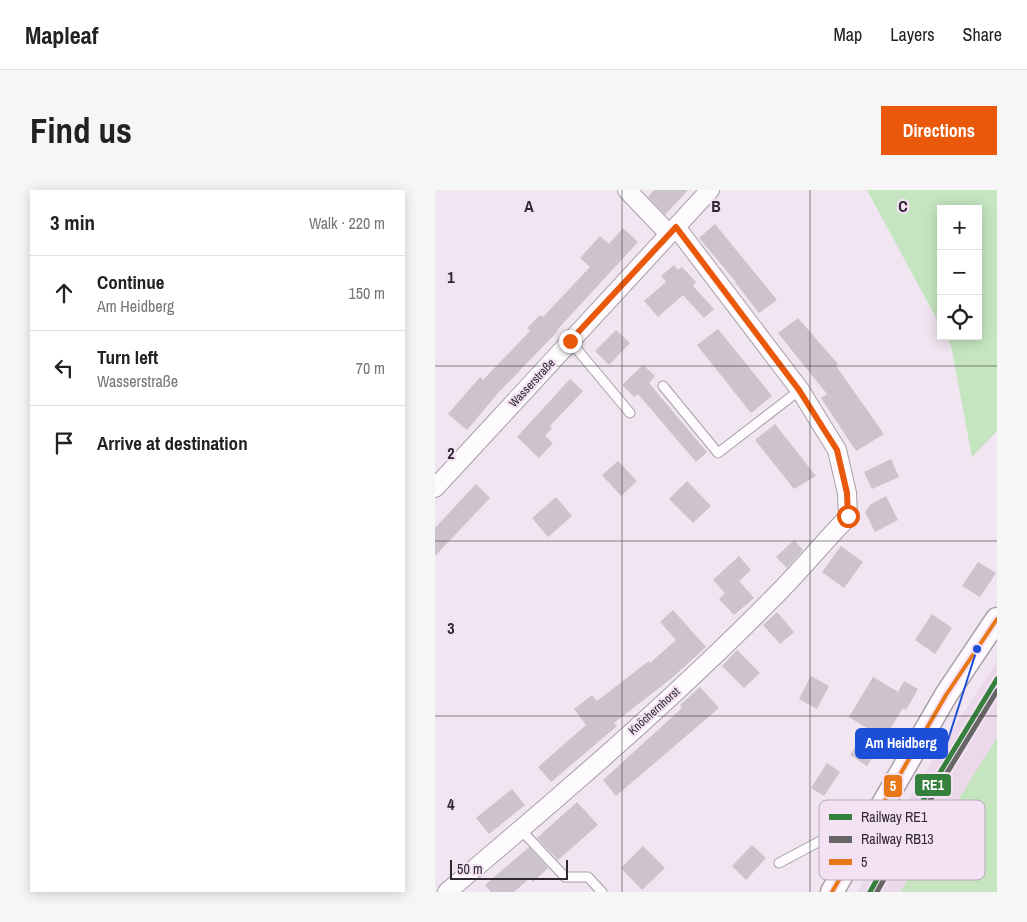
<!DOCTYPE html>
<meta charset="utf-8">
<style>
:root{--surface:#fff;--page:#f6f6f6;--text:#222;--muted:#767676;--line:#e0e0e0;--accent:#ea580c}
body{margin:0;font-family:"Archivo Narrow",sans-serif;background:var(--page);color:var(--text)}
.controls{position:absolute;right:15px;top:15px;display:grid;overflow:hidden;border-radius:0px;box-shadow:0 2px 12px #0003}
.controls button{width:45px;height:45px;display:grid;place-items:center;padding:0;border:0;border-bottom:1px solid var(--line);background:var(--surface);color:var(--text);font:25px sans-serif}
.scale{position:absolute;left:15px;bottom:12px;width:118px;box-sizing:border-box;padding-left:5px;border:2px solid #2f2830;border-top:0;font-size:14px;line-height:18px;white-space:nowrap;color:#2f2830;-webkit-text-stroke:4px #f4e1f4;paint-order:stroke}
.stop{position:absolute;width:15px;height:15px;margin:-11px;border:4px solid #ea580c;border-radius:50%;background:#fff}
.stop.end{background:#ea580c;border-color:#fff;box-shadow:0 1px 5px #0008}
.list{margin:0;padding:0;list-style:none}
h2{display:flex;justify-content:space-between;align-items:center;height:65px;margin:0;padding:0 20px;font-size:21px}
h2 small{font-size:16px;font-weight:400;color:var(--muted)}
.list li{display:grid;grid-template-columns:32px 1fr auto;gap:15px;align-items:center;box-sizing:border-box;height:75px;padding:0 20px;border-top:1px solid var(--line)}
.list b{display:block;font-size:19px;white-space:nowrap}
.list p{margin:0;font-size:16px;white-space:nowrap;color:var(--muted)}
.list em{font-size:16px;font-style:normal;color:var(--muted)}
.icon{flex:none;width:28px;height:28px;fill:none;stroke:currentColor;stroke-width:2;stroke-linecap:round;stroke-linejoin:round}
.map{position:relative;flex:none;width:562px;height:702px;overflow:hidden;border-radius:0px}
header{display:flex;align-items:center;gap:30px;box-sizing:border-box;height:70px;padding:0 25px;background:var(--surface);border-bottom:1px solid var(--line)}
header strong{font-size:24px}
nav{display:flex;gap:28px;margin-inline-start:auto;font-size:18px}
.intro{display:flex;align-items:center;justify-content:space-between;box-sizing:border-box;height:120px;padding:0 30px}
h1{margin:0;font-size:35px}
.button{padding:12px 22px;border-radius:0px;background:var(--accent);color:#fff;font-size:18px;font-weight:700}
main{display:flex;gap:30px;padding:0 30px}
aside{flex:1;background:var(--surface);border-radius:0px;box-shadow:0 2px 12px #0003}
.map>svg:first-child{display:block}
.built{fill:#ebd9eb}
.green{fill:#c5e5c0}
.building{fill:#ccc3cc}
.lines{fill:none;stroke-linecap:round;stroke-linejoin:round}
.service-casing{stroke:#a7a0a7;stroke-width:11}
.minor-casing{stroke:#a7a0a7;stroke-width:20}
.tertiary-casing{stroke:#a7a0a7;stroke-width:25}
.service{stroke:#fdfbfd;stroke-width:9}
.minor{stroke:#fdfbfd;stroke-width:18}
.tertiary{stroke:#fdfbfd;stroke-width:22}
.bus-1-casing{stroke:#f4e1f4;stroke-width:8}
.bus-1{stroke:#e87817;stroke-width:4}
.rail-1-casing{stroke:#f4e1f4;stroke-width:9}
.rail-2-casing{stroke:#f4e1f4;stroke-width:9}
.rail-1{stroke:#36803d;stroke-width:5}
.rail-2{stroke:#666;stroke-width:5}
.route{stroke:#ea580c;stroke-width:6}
.grid{fill:none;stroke:#2f2830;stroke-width:1;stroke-opacity:0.55}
.labels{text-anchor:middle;stroke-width:4.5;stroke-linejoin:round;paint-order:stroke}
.street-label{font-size:12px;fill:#2f2830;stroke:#f4e1f4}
.key{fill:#f4e1f4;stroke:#b9aab9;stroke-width:1}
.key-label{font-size:14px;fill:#2f2830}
.grid-label{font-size:16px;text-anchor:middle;font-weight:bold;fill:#2f2830;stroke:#f4e1f4;stroke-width:4.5;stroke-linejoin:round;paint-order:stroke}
.leader{fill:none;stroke:#1d4ed8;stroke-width:2}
.callout-dot{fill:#1d4ed8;stroke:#f4e1f4;stroke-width:2}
.callout{fill:#1d4ed8;stroke:#1d4ed8;stroke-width:2}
.callout-label{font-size:14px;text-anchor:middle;font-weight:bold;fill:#fff}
.line-badge{stroke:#f4e1f4;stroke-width:2}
.badge-label{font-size:14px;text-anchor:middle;font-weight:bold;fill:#fff}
</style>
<header>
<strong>Mapleaf</strong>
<nav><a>Map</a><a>Layers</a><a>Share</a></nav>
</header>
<div class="intro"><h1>Find us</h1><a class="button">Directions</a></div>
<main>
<aside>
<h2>3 min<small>Walk · 220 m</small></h2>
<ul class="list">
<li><svg class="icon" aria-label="ahead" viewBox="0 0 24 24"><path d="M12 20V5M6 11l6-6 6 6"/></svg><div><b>Continue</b><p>Am Heidberg</p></div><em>150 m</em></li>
<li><svg class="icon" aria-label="left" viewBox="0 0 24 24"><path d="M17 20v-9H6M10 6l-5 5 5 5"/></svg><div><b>Turn left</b><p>Wasserstraße</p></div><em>70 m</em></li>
<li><svg class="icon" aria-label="arrive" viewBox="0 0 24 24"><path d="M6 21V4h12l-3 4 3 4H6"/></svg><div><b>Arrive at destination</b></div></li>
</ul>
</aside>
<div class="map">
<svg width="562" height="702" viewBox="0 0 562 702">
<rect width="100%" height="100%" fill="#f0e5f0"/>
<path class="built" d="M562,471v77l-97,154h-43l58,-104z"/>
<g class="green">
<path d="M432,0h130v241l-25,26 -21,-111 -5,-10h32v-127h-37v118z"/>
<path d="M562,548v154h-97z"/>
</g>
<g class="building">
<path d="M219,0h34l-23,25 -17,-18z"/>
<path d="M280,34l62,76 -18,13 -24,-31h1l-37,-44z"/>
<path d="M188,38l15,14 -81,88 1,1 -60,62 -31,37 -19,-16 32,-37 3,3 47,-49 -3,-3 13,-13 3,2 47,-50 -10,-9 20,-22 9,8z"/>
<path d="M239,75l4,5 4,-3 14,15 -3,4 21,23 -10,9 -21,-23 -25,22 -14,-16 22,-19 -5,-6z"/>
<path d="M363,128l40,46 -2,2 48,68 -28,17 -35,-53 6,-4 -49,-61z"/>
<path d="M283,139l54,67 -21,17 -54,-68z"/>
<path d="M181,140l14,13 -21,22 -14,-14z"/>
<path d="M208,175l12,11 -6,7 58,69 -11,10 -58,-68 -4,3 -12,-12z"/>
<path d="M135,189l13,12 -33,35 2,2 -7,8 8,7 -14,15 -22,-21z"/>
<path d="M340,234l41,52 -22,13 -39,-49z"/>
<path d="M456,269l8,18 -27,12 -8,-17z"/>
<path d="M183,271l19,20 -16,15 -19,-21z"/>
<path d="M252,291l24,25 -18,17 -24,-24z"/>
<path d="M41,294l14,14 -55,58v-28z"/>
<path d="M451,306l12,24 -23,12 -10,-20 6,-8z"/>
<path d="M121,307l16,19 -24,21 -16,-19z"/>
<path d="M359,350l9,10 -16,18 -11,-11z"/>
<path d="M406,356l22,16 -19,26 -22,-16z"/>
<path d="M304,366l12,14 -12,11 15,17 -20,17 -15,-16 6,-6 -12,-13z"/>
<path d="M543,372l18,11 -16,24 -18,-11z"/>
<path d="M238,420l33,37 -33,30 -59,46 3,3 -66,56 -13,-15 48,-42 -12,-16 18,-14 5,6 52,-40 1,2 26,-23 -16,-18z"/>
<path d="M342,422l17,20 -14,12 -17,-19z"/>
<path d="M497,424l20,14 -17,26 -20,-14z"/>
<path d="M302,460l23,23 -16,15 -22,-22z"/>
<path d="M376,486l18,10 -12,23 -18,-10z"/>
<path d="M438,487l25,15 6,-11 14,8 -12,21 -3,-2 -36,58 -17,-11 17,-27 -18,-11z"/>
<path d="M265,497l19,21 -103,88 -13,-16 79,-72 -2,-3z"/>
<path d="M392,573l13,9 -16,24 -13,-8z"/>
<path d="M77,599l13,16 -36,29 -13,-16z"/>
<path d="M142,612l21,23 -40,35 -21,-22z"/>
<path d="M317,655l14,13 -20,22 -14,-14z"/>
<path d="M208,656l22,22 -23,22 -21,-22z"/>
<path d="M94,657l19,21 -15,14 -3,-4 -16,14h-23l-6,-7z"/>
</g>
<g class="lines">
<g class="service-casing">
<g id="service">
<path d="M135,151l60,72"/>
<path d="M228,196l55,67 82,-63"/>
<path d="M86,640l44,47h23l14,15"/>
<path d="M344,673l64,-34 20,7"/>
</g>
</g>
<g class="minor-casing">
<g id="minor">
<path d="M192,0l42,44"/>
<path d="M0,298l275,-298"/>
<path d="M12,702c110,-93 220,-187 321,-289 28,-27 53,-58 80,-86l-1,-24 -10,-43 -37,-60 -124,-163"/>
</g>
</g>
<g class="tertiary-casing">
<path id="tertiary" d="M397,702l114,-197 51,-76"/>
</g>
<use href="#service" class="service"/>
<use href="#minor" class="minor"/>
<use href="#tertiary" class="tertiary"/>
<g class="bus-1-casing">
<path id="bus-1" d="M397,702l114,-197 51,-76"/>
</g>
<use href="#bus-1" class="bus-1"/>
<g class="rail-1-casing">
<path id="rail-1" d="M435,702l26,-47 101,-166"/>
</g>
<g class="rail-2-casing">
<path id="rail-2" d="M442,702l24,-44 96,-157"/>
</g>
<use href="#rail-1" class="rail-1"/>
<use href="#rail-2" class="rail-2"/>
</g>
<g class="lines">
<path class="route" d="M135,151l106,-114 123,163 38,60 10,43 1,23"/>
</g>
<path class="grid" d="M187,0v702M375,0v702M0,176h562M0,351h562M0,526h562"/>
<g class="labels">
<g class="street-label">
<text transform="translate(97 193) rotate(-47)" y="4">Wasserstraße</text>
<text transform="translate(219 521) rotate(-42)" y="4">Knöchernhorst</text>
</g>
</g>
<rect x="384" y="610" width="166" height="80" rx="8" class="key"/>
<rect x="394" y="624" width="23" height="6" fill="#36803d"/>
<rect x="394" y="646" width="23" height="7" fill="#666"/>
<rect x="394" y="669" width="23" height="6" fill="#e87817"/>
<g class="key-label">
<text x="426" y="632">Railway RE1</text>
<text x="426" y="654">Railway RB13</text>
<text x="426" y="677">5</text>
</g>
<g class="grid-label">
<text x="94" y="22">A</text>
<text x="281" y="22">B</text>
<text x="468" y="22">C</text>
<text x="16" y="93">1</text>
<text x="16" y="269">2</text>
<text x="16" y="444">3</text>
<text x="16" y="620">4</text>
</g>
<path class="leader" d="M542 459L512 553"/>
<circle class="callout-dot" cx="542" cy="459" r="5"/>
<rect class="callout" x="421" y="539" width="91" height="29" rx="5"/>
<g class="callout-label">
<text x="466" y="558">Am Heidberg</text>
</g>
<g class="line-badge">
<rect x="479" y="583" width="38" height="24" rx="5" fill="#36803d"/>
<rect x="448" y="584" width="20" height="24" rx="5" fill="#e87817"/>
</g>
<g class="badge-label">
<text x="498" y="600">RE1</text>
<text x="458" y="601">5</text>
</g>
</svg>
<div class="controls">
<button>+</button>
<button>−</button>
<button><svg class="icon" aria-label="locate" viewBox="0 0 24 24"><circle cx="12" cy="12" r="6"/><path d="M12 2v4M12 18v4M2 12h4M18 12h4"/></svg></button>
</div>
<div class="scale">50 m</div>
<div class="stop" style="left:413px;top:326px"></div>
<div class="stop end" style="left:135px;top:151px"></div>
</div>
</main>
